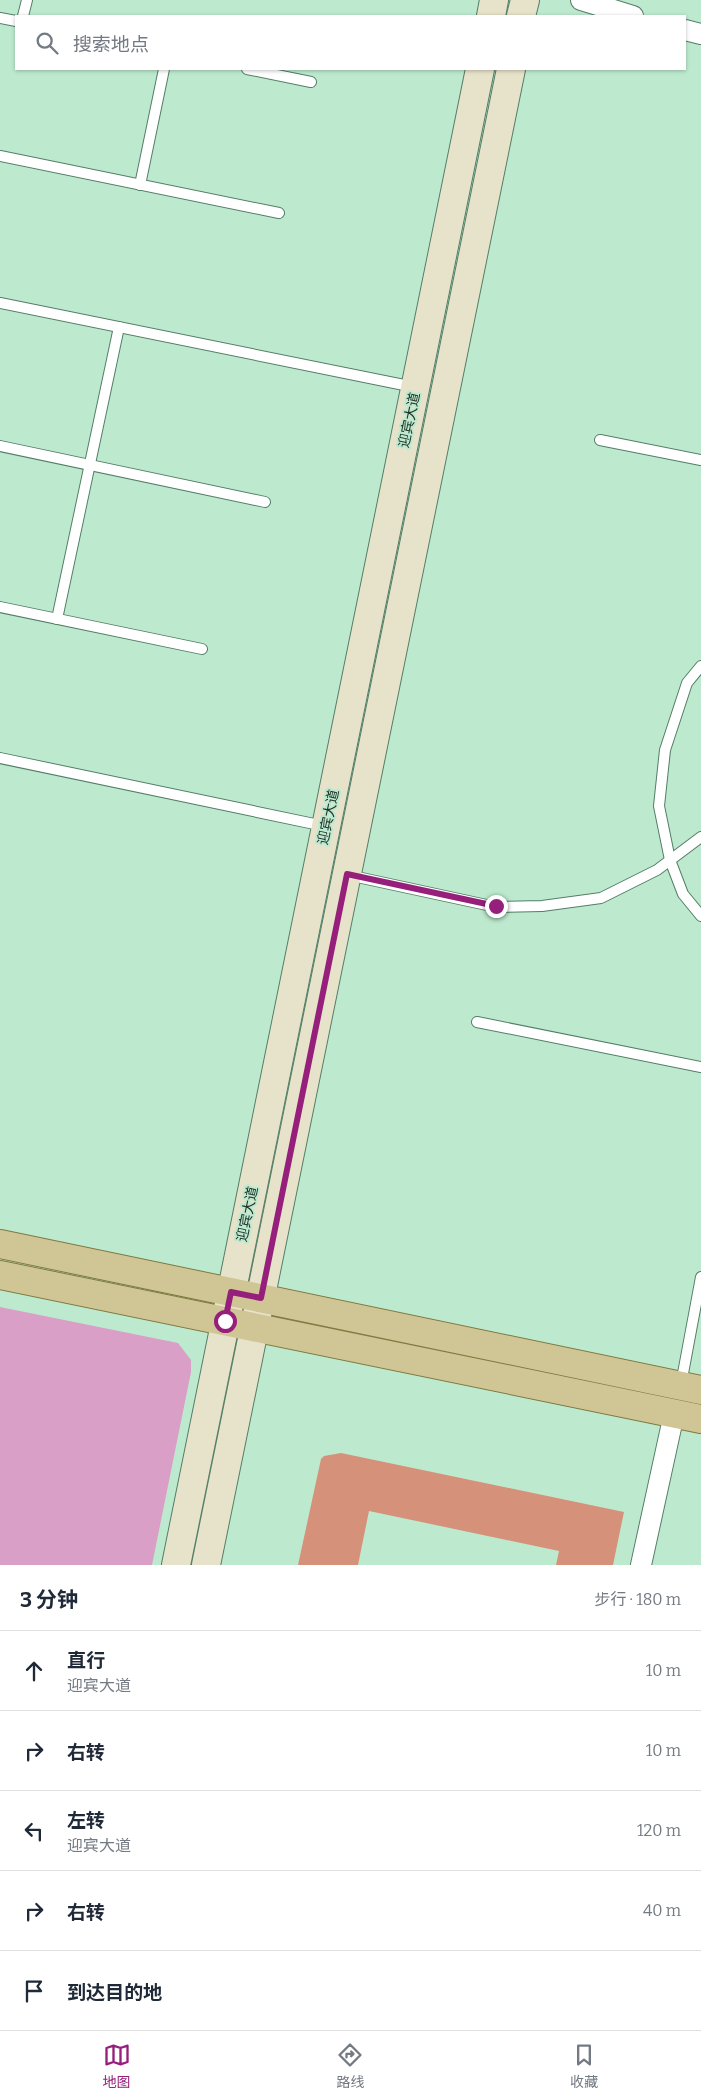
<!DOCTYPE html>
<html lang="zh">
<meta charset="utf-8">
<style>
:root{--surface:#fff;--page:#f2f2f3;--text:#1f2937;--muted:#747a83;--line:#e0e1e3;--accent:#951f7b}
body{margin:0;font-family:Bitter,"Noto Sans SC",serif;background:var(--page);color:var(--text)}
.stop{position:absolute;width:15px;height:15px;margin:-11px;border:4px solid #951f7b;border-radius:50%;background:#fff}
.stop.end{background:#951f7b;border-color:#fff;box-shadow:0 1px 5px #0008}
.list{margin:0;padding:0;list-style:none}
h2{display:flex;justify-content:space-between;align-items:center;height:65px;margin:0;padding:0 20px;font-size:21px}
h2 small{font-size:16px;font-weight:400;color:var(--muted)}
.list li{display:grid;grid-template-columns:32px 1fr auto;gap:15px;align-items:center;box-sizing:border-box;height:80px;padding:0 20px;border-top:1px solid var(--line)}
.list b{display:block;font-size:19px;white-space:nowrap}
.list p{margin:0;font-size:16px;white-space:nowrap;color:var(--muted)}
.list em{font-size:16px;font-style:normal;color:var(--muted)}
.icon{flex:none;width:28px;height:28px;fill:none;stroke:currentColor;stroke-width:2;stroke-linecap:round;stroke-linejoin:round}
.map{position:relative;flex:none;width:701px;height:1565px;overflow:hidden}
.search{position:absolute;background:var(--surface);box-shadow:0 1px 4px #0004;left:15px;right:15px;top:15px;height:55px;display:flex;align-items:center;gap:12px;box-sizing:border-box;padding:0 18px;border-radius:0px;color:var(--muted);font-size:19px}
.sheet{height:465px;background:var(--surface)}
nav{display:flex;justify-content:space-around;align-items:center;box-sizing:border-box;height:70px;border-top:1px solid var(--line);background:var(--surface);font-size:14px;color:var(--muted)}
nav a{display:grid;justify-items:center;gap:2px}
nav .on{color:var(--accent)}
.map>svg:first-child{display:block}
.green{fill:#d99fc7}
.building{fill:#d6917a}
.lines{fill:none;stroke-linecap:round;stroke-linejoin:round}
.service-casing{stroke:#547e66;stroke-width:12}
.minor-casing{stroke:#547e66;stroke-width:22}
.secondary-casing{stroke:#547e66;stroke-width:30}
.primary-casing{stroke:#7e7a41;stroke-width:30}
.service{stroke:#fff;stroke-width:10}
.minor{stroke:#fff;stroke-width:20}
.secondary{stroke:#e7e2ca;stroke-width:28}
.primary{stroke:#d0c695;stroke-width:28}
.route{stroke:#951f7b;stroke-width:6}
.labels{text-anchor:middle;stroke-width:4;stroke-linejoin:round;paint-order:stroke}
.street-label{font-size:14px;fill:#213228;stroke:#bdeacf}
</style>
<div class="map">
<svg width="701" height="1565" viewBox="0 0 701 1565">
<rect width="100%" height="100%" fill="#bdeacf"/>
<path class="green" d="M0,1307l178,36 13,17v12l-39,193h-152z"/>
<path class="building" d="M341,1453l283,59 -11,53h-57l3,-14 -190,-40 -11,54h-60l23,-106 3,-3z"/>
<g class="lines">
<g class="service-casing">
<g id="service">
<path d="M23,16l4,-16"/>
<path d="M0,18l16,3"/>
<path d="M247,69l64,13"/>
<path d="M0,156l279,57"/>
<path d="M140,185l24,-116"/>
<path d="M0,303l414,84"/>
<path d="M600,440l101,20"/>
<path d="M0,446l265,56"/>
<path d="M0,607l202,42"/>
<path d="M57,619l62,-292"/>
<path d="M701,666l-14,17 -22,67 -6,56 11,54 13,34 18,22"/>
<path d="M0,758l324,68"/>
<path d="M348,875l148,32 46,-1 59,-8 56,-28 44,-33"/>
<path d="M477,1022l224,45"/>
<path d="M681,1384l20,-107"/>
</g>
</g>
<g class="minor-casing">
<g id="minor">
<path d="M581,0l52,16"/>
<path d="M685,30l16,4"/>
<path d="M641,1565l33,-151"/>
</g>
</g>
<g class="secondary-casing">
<g id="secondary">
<path d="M491,16l3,-16"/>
<path d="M521,16l4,-16"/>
<path d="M176,1565l304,-1496"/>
<path d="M206,1565l305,-1496"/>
</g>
</g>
<g class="primary-casing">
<g id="primary">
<path d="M0,1244l701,146"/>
<path d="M0,1275l701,144"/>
</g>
</g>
<use href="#service" class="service"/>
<use href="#minor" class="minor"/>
<use href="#secondary" class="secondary"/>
<use href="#primary" class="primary"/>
</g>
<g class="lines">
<path class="route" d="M225,1321l6,-29 30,6 86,-424 149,32"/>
</g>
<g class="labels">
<g class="street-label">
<text transform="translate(409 420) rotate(-78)" y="5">迎宾大道</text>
<text transform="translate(328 817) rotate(-78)" y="5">迎宾大道</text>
<text transform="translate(247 1214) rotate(-78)" y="5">迎宾大道</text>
</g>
</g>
</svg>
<div class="stop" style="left:225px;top:1321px"></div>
<div class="stop end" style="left:496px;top:906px"></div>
<div class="search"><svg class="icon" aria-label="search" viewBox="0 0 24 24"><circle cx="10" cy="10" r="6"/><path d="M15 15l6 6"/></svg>搜索地点</div>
</div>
<section class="sheet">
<h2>3 分钟<small>步行 · 180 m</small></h2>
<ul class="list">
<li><svg class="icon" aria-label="ahead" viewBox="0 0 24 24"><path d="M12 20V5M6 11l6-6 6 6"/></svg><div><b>直行</b><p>迎宾大道</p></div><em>10 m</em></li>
<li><svg class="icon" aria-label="right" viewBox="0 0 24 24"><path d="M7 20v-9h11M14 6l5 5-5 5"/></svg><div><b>右转</b></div><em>10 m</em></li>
<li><svg class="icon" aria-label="left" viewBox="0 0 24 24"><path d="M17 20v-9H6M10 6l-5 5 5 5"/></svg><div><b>左转</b><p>迎宾大道</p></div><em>120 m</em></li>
<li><svg class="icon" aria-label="right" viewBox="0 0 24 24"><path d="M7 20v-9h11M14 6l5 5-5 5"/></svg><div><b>右转</b></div><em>40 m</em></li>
<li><svg class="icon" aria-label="arrive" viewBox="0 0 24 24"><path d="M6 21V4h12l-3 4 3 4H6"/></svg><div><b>到达目的地</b></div></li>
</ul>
</section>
<nav>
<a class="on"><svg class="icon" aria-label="map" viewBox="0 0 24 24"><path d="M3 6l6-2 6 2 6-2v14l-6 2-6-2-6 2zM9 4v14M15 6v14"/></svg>地图</a>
<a><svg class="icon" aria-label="directions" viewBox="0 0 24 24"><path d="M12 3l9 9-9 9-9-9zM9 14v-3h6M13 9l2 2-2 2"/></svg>路线</a>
<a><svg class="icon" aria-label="saved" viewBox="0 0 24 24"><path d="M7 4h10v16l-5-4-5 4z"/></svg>收藏</a>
</nav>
